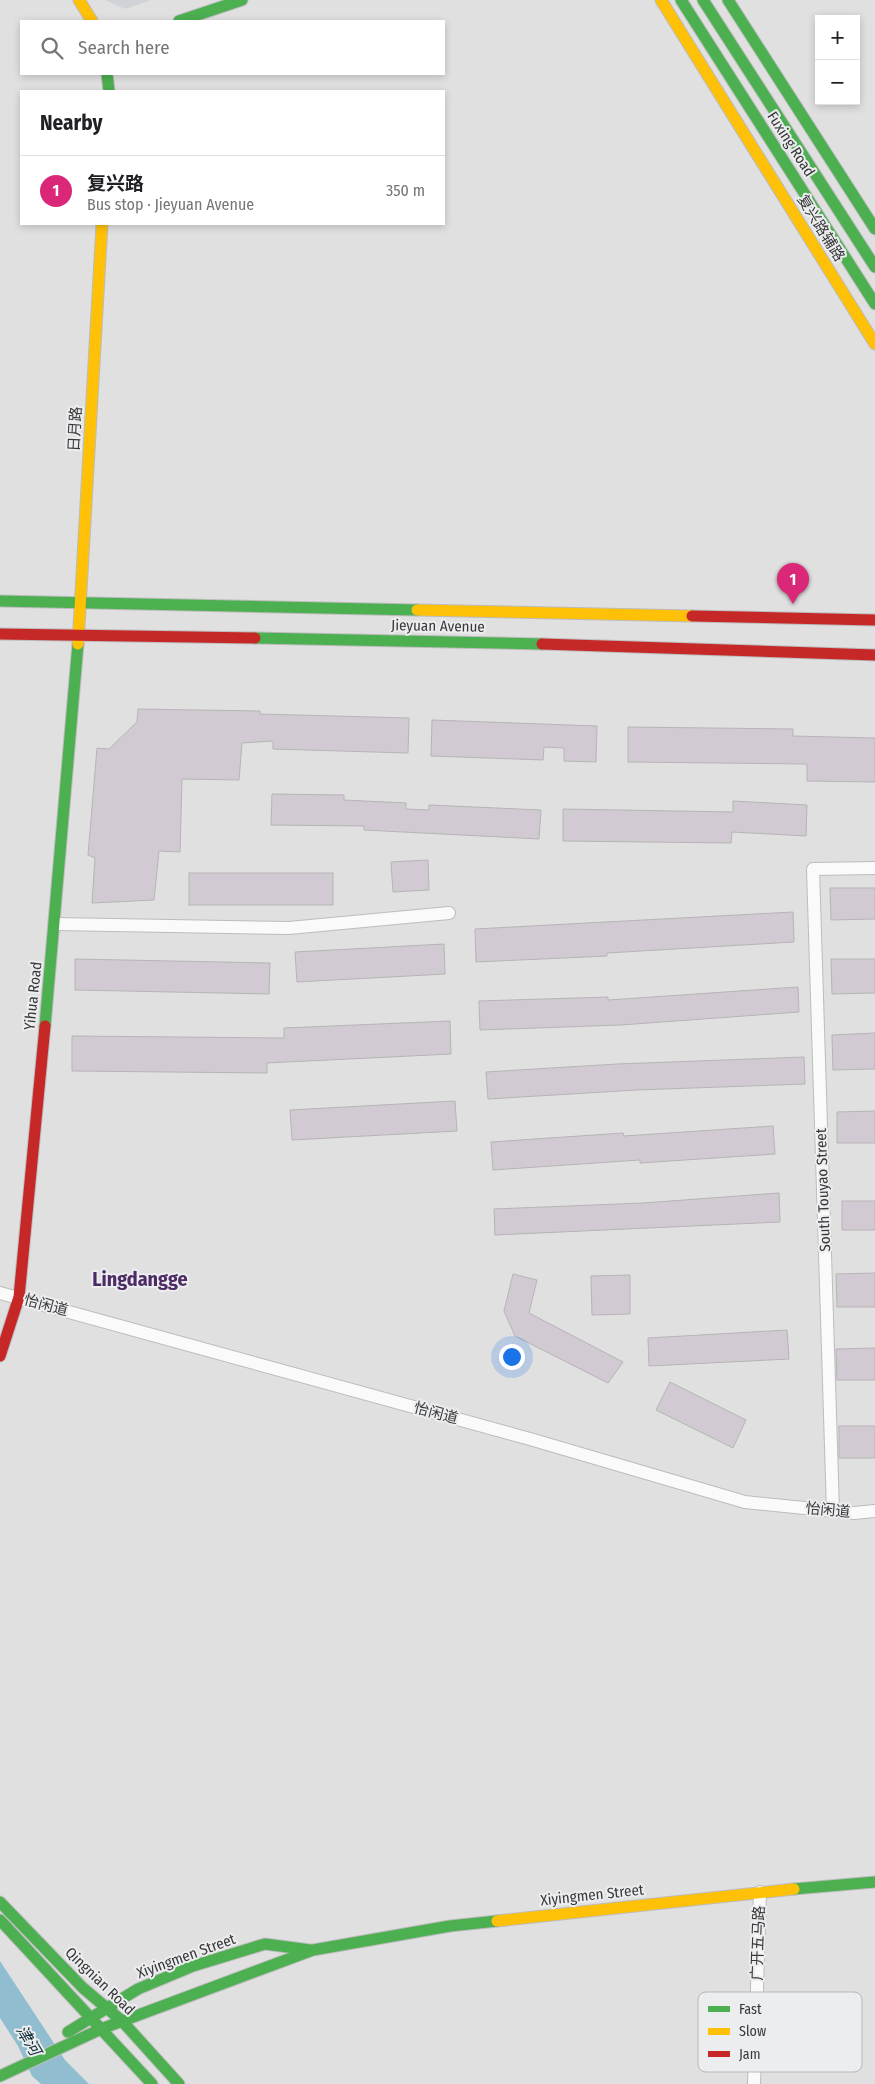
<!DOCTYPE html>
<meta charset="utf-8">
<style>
:root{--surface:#fff;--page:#f6f6f6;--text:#202124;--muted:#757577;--line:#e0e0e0;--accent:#db2777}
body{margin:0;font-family:"Fira Sans Condensed","Noto Sans SC",sans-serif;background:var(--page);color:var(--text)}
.controls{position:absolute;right:15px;top:15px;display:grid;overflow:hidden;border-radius:0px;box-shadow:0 2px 8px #0003}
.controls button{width:45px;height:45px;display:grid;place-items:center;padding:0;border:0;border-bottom:1px solid var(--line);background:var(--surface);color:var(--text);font:25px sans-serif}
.you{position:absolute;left:511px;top:1356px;width:18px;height:18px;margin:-12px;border:4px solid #fff;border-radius:50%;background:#1a73e8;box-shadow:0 0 0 8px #1a73e833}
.badge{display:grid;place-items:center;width:32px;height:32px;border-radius:50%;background:var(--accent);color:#fff;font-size:16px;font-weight:700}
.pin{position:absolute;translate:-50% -41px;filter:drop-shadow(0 1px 2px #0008)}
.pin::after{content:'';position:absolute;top:26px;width:18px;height:15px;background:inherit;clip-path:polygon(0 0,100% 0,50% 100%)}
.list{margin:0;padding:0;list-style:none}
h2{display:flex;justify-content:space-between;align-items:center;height:65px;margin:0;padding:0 20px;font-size:21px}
h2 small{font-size:16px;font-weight:400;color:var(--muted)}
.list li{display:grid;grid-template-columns:32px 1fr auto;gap:15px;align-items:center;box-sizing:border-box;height:70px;padding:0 20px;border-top:1px solid var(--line)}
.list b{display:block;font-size:19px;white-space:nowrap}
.list p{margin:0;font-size:16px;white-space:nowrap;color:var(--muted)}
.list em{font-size:16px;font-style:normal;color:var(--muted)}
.icon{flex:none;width:28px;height:28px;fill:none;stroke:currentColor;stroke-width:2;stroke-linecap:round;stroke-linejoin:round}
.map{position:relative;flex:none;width:875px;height:2084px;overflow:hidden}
.search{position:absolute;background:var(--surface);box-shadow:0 2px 8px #0003;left:20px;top:20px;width:425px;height:55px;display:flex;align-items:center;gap:12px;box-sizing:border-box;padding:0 18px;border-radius:0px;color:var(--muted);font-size:19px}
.panel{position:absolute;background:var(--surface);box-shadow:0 2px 8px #0003;left:20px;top:90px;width:425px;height:135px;border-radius:0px}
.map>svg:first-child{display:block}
.built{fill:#cfd2d7}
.water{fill:#90bed0}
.building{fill:#d2cad2;stroke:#b5b5b5}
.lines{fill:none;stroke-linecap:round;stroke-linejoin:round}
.street-casing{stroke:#bcbcbd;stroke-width:14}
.fast-casing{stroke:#bcbcbd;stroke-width:13}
.slow-casing{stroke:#bcbcbd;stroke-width:13}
.jam-casing{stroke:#bcbcbd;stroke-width:13}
.street{stroke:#fafafa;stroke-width:12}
.fast{stroke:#4caf50;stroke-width:11}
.slow{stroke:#ffc107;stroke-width:11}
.jam{stroke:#c62828;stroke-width:11}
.labels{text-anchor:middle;stroke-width:4;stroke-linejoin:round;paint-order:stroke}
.street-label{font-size:15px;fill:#383839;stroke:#ecedef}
.water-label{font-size:16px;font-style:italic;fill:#10303b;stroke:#ecedef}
.district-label{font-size:20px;font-weight:bold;fill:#4d2b64;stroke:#ecedef}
.key{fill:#ecedef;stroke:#b6b7b8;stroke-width:1}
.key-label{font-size:14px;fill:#383839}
</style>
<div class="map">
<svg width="875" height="2084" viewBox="0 0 875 2084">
<rect width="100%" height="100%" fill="#e0e0e1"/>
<path class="built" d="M105,0h46l-26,9z"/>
<path class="water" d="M0,1961l65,99 24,24h-48l-9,-8 -14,-30 -18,-28z"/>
<g class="building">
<path d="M138,709l122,2v3l149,4 -1,35 -135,-4v-8l-31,2 -3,37 -57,-1 -2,73 -21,-1 -5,49 -62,3 3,-45 -7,-3 9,-107 12,1 28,-27z"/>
<path d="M432,720l165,6 -1,36 -32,-1v-13l-20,-1 -1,13 -112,-4z"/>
<path d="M628,727l165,2v7l82,2v44l-68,-1v-17l-179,-2z"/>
<path d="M272,794l72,1v5l62,3v6l23,1v-5l112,5 -2,29 -175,-9v-4l-93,-1z"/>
<path d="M733,801l74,4 -1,31 -74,-4 -1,11 -168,-2v-32l170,3z"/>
<path d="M428,860l1,30 -36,2 -2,-30z"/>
<rect x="189" y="873" width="144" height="32"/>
<path d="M830,888h45v31l-44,1z"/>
<path d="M793,912l1,30 -187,11v3l-131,6 -1,-33z"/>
<path d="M444,944l1,30 -148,8 -2,-30z"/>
<path d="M75,959l195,4 -1,31 -194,-4z"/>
<path d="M831,959h44v34l-43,1z"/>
<path d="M798,987l1,25 -178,13 -141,5 -1,-29 129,-4v3z"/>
<path d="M450,1021l1,33 -184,9v10l-195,-2v-35l212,2v-10z"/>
<path d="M875,1033v36l-42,1 -1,-35z"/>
<path d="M804,1057l1,27 -168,6 -149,9 -2,-27 131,-8z"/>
<path d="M455,1101l2,30 -165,9 -2,-30z"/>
<path d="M875,1111v32h-38v-31z"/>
<path d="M773,1126l2,28 -135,9v-3l-147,10 -2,-28 132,-9 1,3z"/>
<path d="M779,1193l1,29 -285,13 -1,-26 149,-6z"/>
<rect x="842" y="1201" width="33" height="29"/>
<path d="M875,1273v34h-38l-1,-33z"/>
<path d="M513,1274l24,6 -8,33 94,49 -15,21 -93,-47 -11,-25z"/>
<path d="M630,1275v39l-38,1 -1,-39z"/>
<path d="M787,1330l2,29 -140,7 -1,-28z"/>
<path d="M875,1348v32h-38l-1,-31z"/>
<path d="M670,1382l76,38 -13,28 -77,-38z"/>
<rect x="839" y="1426" width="36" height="32"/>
</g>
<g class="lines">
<g class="street-casing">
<g id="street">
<path d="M55,924l234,4 160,-15"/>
<path d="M0,1293l530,146 215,63 109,11 21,-2"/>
<path d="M833,1511l-20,-642 62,-1"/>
<path d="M754,2084l6,-192"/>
</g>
</g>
<g class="fast-casing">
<g id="fast">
<path d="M681,0l194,304"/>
<path d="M703,0l172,267"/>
<path d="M728,0l147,229"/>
<path d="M179,21l63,-21"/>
<path d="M107,74l2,17"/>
<path d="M0,601l417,9"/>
<path d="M255,638l287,6"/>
<path d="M45,1026l33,-382"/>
<path d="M794,1889l81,-7"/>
<path d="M0,1902l83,86 39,33 57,63"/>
<path d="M0,1920l152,164"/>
<path d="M68,2032l70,-43 55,-23 72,-22 45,6"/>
<path d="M0,2076l101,-47 212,-79 137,-24 47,-5"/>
</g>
</g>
<g class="slow-casing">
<g id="slow">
<path d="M79,0l13,21"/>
<path d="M661,0l214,344"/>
<path d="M417,610l275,6"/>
<path d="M78,644l24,-420"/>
<path d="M497,1921l297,-32"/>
</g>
</g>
<g class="jam-casing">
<g id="jam">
<path d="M692,616l183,4"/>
<path d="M0,634l255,4"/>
<path d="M542,644l333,11"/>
<path d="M0,1356l19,-59 26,-271"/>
</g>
</g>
<use href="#street" class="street"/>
<use href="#fast" class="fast"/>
<use href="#slow" class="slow"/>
<use href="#jam" class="jam"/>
</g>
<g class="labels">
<g class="street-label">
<text transform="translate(791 144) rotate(57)" y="5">Fuxing Road</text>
<text transform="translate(821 228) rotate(58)" y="5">复兴路辅路</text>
<text transform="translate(75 429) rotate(-87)" y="5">日月路</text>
<text transform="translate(438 626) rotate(1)" y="5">Jieyuan Avenue</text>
<text transform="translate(33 996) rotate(-84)" y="5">Yihua Road</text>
<text transform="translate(823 1190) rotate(-92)" y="5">South Touyao Street</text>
<text transform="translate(46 1305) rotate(15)" y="5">怡闲道</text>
<text transform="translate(436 1413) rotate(15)" y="5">怡闲道</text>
<text transform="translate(828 1510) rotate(5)" y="5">怡闲道</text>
<text transform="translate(592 1895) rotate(-6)" y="5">Xiyingmen Street</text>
<text transform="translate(758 1943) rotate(-88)" y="5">广开五马路</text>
<text transform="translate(186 1956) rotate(-20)" y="5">Xiyingmen Street</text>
<text transform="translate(100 1981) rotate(44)" y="5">Qingnian Road</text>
</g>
<g class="water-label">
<text transform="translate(29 2040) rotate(59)" y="6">津河</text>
</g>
<g class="district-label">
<text x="140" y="1286">Lingdangge</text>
</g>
</g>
<rect x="698" y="1992" width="164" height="80" rx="8" class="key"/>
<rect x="708" y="2006" width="22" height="6" fill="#4caf50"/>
<rect x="708" y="2028" width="22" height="7" fill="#ffc107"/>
<rect x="708" y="2051" width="22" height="6" fill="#c62828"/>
<g class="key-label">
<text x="739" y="2014">Fast</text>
<text x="739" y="2036">Slow</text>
<text x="739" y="2059">Jam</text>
</g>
</svg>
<div class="controls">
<button>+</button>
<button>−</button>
</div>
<div class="you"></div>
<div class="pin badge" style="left:793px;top:604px">1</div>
<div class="search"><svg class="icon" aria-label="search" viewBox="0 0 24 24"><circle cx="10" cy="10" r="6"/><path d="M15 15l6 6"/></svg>Search here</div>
<section class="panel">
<h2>Nearby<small></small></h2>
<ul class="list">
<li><span class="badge">1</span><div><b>复兴路</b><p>Bus stop · Jieyuan Avenue</p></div><em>350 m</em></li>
</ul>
</section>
</div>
